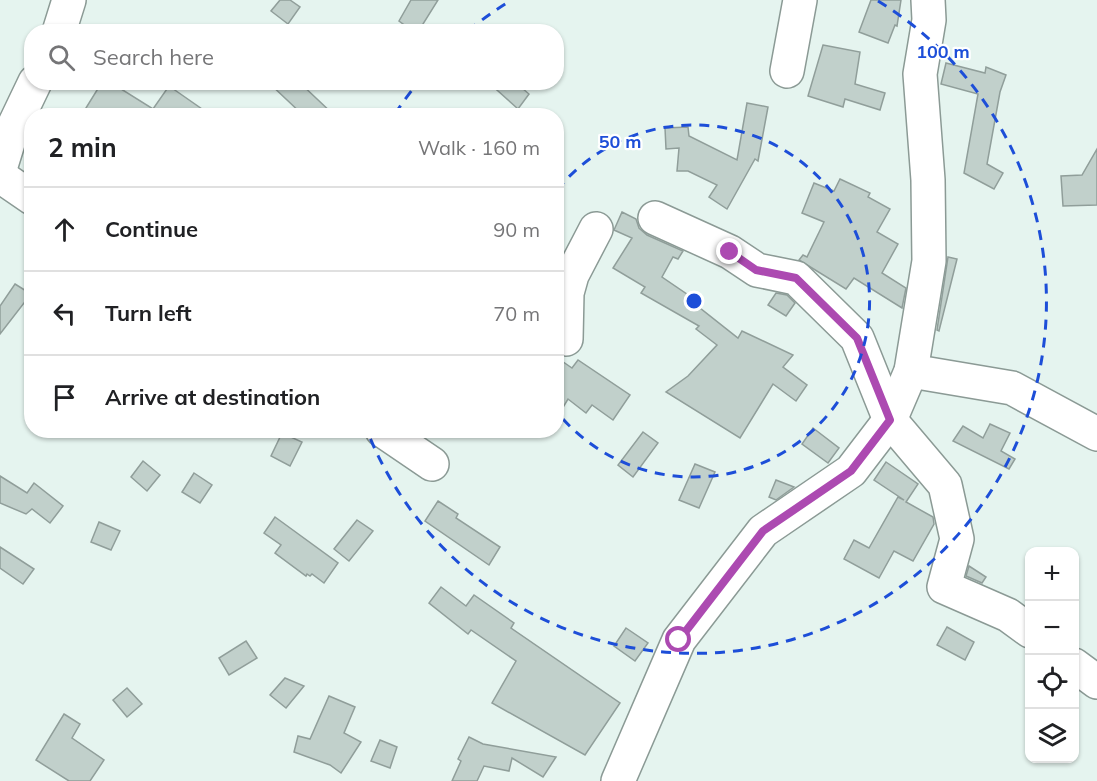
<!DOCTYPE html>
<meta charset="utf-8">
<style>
:root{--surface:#fff;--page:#f2f2f2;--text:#202124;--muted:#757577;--line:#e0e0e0}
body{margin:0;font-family:Mulish,sans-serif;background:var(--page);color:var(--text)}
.controls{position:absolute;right:18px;bottom:18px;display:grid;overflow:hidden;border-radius:12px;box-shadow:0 2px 4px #0004}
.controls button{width:54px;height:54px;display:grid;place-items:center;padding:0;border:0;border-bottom:2px solid var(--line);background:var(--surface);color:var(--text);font:30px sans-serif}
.stop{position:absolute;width:18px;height:18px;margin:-14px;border:4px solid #ac4ab1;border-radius:50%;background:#fff}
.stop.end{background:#ac4ab1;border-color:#fff;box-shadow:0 2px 6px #0008}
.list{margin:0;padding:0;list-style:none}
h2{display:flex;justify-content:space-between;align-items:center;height:78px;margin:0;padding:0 24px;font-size:26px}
h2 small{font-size:20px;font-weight:400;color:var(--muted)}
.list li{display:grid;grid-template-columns:39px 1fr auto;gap:18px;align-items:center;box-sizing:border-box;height:84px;padding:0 24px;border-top:2px solid var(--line)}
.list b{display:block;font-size:22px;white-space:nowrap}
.list em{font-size:20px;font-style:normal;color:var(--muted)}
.icon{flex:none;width:33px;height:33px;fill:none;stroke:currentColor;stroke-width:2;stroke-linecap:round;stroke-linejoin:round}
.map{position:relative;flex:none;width:1097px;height:781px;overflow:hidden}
.search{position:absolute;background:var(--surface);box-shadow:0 2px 4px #0004;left:24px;top:24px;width:540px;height:66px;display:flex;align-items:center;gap:15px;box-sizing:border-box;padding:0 21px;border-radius:24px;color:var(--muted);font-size:22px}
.panel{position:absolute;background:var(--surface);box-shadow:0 2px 4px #0004;left:24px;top:108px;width:540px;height:330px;border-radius:24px}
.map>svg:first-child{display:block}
.building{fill:#c1d0cb;stroke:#909e9a;stroke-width:1.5}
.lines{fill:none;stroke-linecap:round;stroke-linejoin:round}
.minor-casing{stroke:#8b9a95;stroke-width:36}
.minor{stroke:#fff;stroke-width:33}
.route{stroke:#ac4ab1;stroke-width:8}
.ring{fill:none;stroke:#1d4ed8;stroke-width:3;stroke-dasharray:10 8}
.centre{fill:#1d4ed8;stroke:#fff;stroke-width:3}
.ring-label{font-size:18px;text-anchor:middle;font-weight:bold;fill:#1d4ed8;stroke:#fff;stroke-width:4.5;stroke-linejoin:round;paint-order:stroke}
</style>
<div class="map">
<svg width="1097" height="781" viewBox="0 0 1097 781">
<rect width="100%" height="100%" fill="#e5f4ef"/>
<g class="building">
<path d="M280,0h10l10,7 -12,17 -17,-13z"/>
<path d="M411,0h27l-20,32h-4l-15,-11z"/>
<path d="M871,0h30l-4,26 -2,-1 -7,18 -29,-11z"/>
<path d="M823,45l37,7 -5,32 30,9 -5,17 -35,-11 -2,8 -35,-11z"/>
<path d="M946,63l39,10 1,-6 20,8 -6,17 -13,72 16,9 -9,16 -30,-16 14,-79 -37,-10z"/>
<path d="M102,82h8l43,27 16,-23 43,30h-131z"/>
<path d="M268,82h31l36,34h-31z"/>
<path d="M488,82h27l14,12 -11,15z"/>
<path d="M747,103l21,4 -10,54 -3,-2 -28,50 -18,-12 8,-12 -29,-14h-11l2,-23 -13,1 -1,-21 23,-1 1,9 48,24z"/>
<path d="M1097,149v56l-34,1 -2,-30 21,-1z"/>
<path d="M840,179l30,14 -2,4 22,12 -13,23 21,12 -16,29 24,15 -4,20 -48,-30 -8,11 -47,-29 4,-5 4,2 17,-35 -22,-9 12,-30 20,8z"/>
<path d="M622,212l14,7 3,9 8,7 36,16 -5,8 -5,-2 -11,20 35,24 -2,3 43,34 4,-7 51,24 -10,12 24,18 -11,16 -23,-17 -33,54 -74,-46 22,-16 29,-31 -21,-16 3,-3 -58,-33 4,-6 -32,-19 19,-30 -18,-8z"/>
<path d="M948,257l9,2 -18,72 -2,-1z"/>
<path d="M15,284l16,10 -31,40v-28z"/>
<path d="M776,293l11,2 8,8 -9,13 -18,-11z"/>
<path d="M556,357l16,11 6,-8 52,35 -17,25 -21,-15 -6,8 -18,-14 -12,20z"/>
<path d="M990,424l20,9 -9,18 14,8 -6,10 -56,-28 10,-15 20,12z"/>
<path d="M813,428l26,20 -11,15 -26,-19z"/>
<path d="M643,432l15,11 -25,34 -15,-12z"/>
<path d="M282,433l20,9 -12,24 -19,-10z"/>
<path d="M143,461l17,14 -13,16 -16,-14z"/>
<path d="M886,462l32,22 -12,18 27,15 1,7 -21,37 -19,-10 -15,27 -35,-19 10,-19 15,8 29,-51 6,3 -30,-20z"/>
<path d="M695,464l20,8 -16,36 -20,-8z"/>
<path d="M194,473l18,12 -12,18 -18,-11z"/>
<path d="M0,476l27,17 7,-10 29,23 -13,17 -18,-14 -6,5 -26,-11z"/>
<path d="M776,480l18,7 -18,13 -7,-3z"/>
<path d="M438,501l20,13 -2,4 44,29 -11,18 -64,-44z"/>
<path d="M275,517l63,46 -14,20 -12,-9 -2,2 -3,-2 -1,2 -31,-23 6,-8 -17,-12z"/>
<path d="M357,520l16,11 -24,30 -15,-12z"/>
<path d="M99,522l21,9 -9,19 -20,-8z"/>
<path d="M0,547l34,22 -11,15 -23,-16z"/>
<path d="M969,566l17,11 -4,6 -16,-7z"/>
<path d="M441,587l25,19 8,-11 40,28 -3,5 109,75 -35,52 -93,-52 24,-42 -45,-31 -3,4 -39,-31z"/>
<path d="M947,627l27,15 -9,18 -28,-15z"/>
<path d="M626,628l22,15 -13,18 -21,-15z"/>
<path d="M246,641l11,17 -28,17 -10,-17z"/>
<path d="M285,678l19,8 -18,22 -16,-13z"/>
<path d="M127,688l15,16 -15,13 -14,-17z"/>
<path d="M329,696l26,11 -11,26 17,9 -20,31 -11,-8 -36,-13 4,-16 12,3z"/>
<path d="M64,714l16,10 -8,14 32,22 -14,21h-21l-33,-21z"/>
<path d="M469,737l14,7 73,13 -13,20 -31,-19 -3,13 -25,-5 -7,15h-25l9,-20 -3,-2z"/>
<path d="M380,740l17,7 -7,21 -19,-7z"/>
</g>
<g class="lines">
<g class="minor-casing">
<g id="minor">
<path d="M59,32l10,-32"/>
<path d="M787,71l13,-71"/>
<path d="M0,169l12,-39 23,-48"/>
<path d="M0,176l32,22"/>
<path d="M655,218l75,34 27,18 39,8 61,60 33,82 55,65 12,54 -13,48 64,28 22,16"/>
<path d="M566,339l1,-46 5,-18 24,-46"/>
<path d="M911,371l101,17 85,46"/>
<path d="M382,430l50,34"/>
<path d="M1074,665l23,17"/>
<path d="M618,781l61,-141 84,-109 88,-60 39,-51 21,-49 18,-110 -1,-81 -8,-106 9,-54 -1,-20"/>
</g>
</g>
<use href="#minor" class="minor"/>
</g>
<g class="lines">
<path class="route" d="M679,640l84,-109 88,-60 39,-51 -33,-82 -61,-60 -40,-8 -26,-18"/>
</g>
<g class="ring">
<path d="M557 190A176 176 0 1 1 557 412"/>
<path d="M395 114A352 352 0 0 1 417 84M468 31A352 352 0 0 1 510 1M878 1A352 352 0 1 1 368 433"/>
</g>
<circle cx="694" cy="301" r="9" class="centre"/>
<g class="ring-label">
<text x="943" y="58">100 m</text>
<text x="620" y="148">50 m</text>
</g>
</svg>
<div class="controls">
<button>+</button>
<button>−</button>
<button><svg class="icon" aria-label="locate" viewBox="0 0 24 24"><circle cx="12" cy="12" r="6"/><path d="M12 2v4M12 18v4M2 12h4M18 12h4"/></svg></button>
<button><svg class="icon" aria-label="layers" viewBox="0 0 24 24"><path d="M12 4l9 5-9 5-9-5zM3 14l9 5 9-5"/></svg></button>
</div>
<div class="stop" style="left:679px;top:640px"></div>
<div class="stop end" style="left:730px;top:252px"></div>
<div class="search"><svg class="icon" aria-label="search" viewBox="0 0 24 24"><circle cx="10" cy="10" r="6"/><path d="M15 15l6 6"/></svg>Search here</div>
<section class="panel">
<h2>2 min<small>Walk · 160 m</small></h2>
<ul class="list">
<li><svg class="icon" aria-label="ahead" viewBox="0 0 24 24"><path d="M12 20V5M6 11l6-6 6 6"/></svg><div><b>Continue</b></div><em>90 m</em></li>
<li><svg class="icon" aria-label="left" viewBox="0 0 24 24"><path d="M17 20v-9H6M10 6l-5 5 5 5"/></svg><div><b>Turn left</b></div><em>70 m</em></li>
<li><svg class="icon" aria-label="arrive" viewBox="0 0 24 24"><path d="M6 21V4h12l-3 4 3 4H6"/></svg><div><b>Arrive at destination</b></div></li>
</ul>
</section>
</div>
